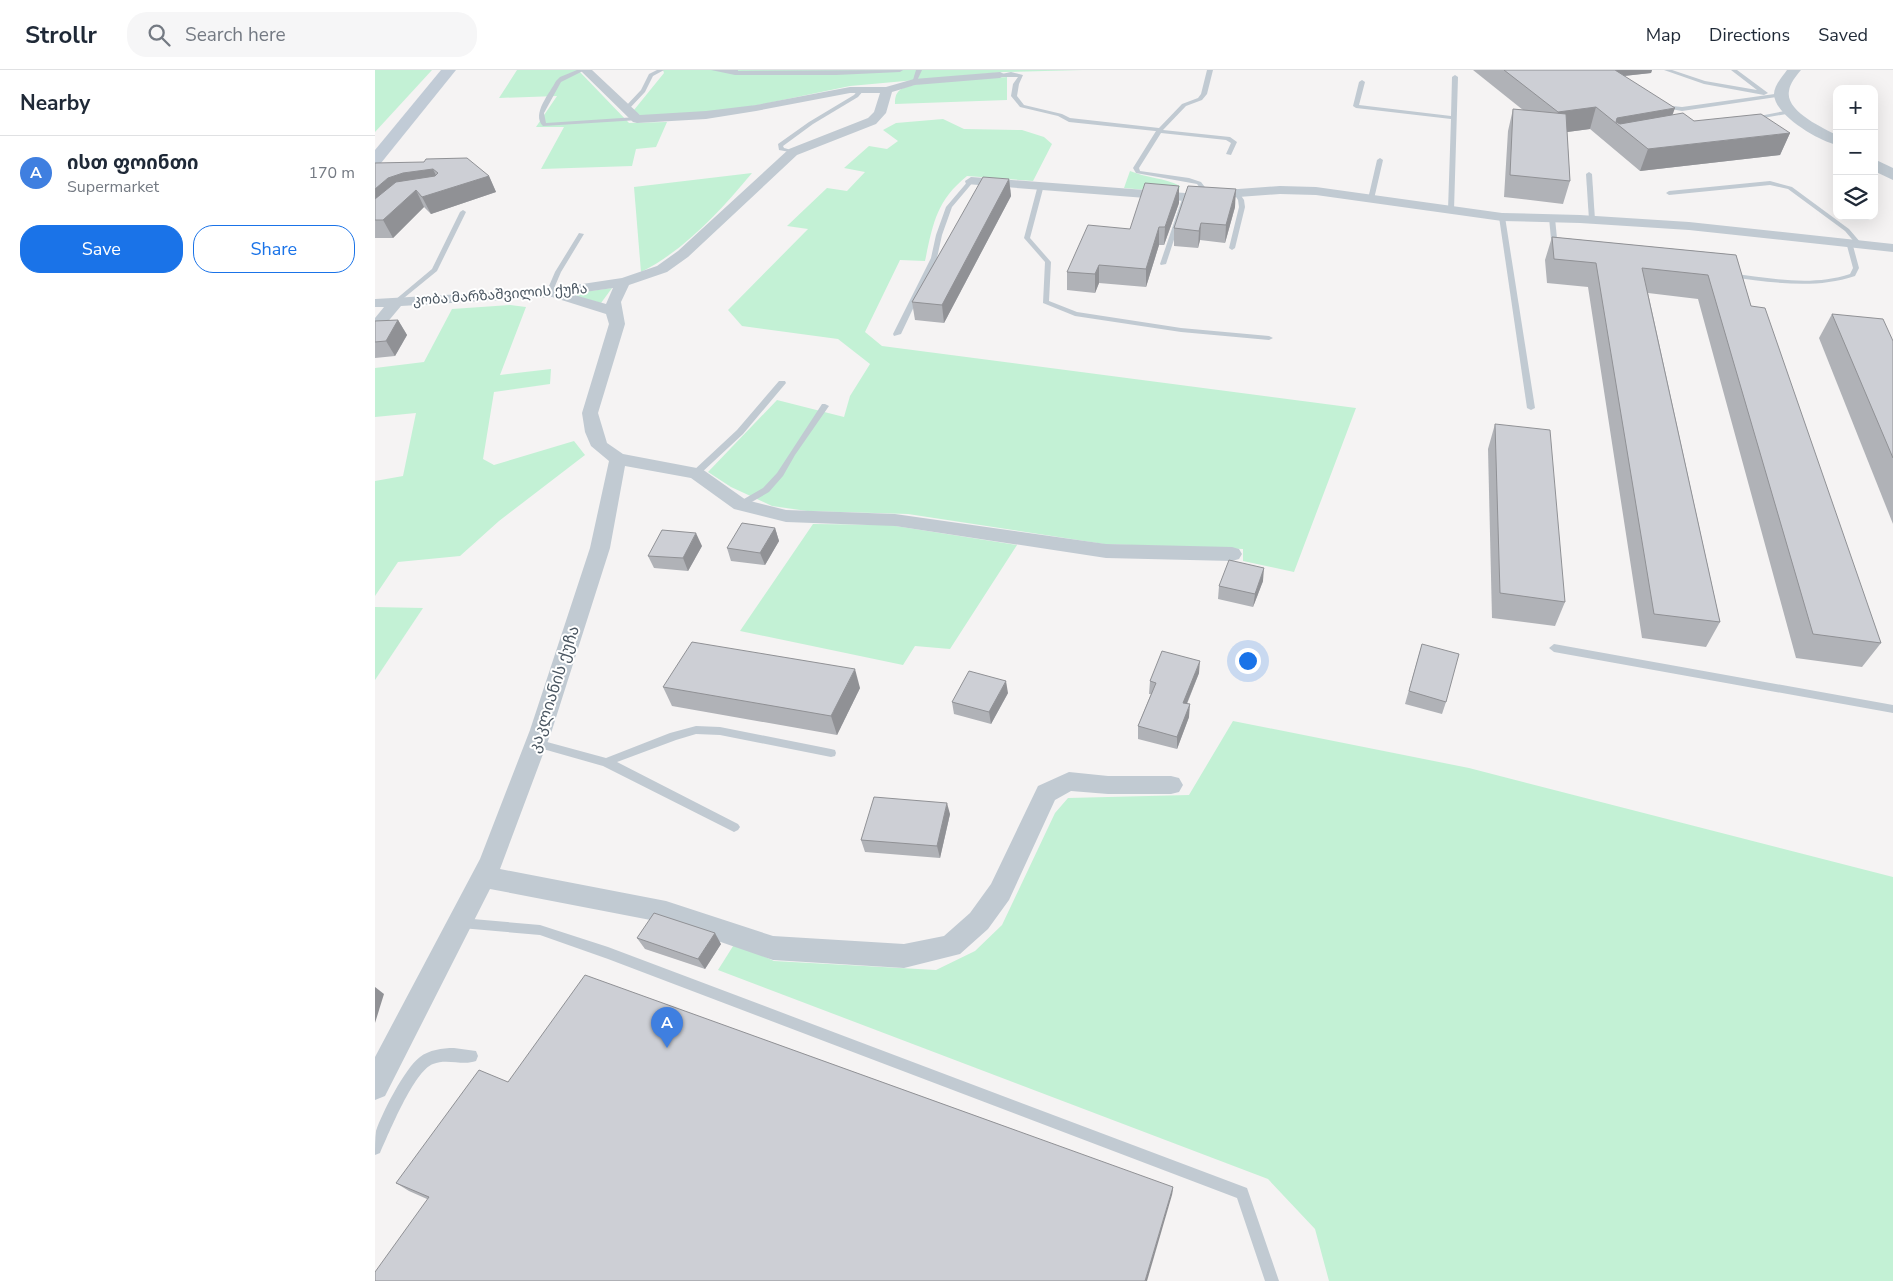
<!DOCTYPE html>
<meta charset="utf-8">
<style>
:root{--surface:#fff;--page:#f6f6f7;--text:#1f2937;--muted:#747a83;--line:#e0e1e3;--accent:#1a73e8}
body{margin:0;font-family:"Nunito Sans","Noto Sans Georgian",sans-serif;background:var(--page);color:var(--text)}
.controls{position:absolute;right:15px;top:15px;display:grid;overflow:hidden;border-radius:10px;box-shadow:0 5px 20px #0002}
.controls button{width:45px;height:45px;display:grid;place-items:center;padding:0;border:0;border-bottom:1px solid var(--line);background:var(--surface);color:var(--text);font:25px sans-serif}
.you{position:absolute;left:872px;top:590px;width:18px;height:18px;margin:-12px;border:4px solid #fff;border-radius:50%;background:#1a73e8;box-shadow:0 0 0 8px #1a73e833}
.badge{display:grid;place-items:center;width:32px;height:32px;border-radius:50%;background:var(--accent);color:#fff;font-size:16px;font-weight:700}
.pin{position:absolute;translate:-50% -41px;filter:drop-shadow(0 1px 2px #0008)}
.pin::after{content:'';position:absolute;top:26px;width:18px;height:15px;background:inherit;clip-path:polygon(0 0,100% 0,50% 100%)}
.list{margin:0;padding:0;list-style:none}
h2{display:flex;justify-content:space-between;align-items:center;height:65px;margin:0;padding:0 20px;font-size:21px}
h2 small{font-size:16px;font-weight:400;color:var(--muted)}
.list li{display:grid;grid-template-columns:32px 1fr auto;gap:15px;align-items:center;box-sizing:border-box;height:75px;padding:0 20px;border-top:1px solid var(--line)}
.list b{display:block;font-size:19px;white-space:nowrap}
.list p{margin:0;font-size:16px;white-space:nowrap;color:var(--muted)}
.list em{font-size:16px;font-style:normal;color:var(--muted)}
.actions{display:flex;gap:10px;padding:15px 20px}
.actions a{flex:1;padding:11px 0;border:1px solid var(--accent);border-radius:20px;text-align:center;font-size:18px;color:var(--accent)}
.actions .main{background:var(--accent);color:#fff}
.icon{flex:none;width:28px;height:28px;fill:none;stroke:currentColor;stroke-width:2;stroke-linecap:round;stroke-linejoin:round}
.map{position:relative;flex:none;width:1518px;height:1211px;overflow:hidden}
header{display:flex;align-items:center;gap:30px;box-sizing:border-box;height:70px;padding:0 25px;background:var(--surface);border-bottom:1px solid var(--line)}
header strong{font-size:24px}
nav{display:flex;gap:28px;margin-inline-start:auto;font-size:18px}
.search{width:350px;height:45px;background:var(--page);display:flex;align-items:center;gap:12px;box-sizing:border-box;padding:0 18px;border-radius:20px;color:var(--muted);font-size:19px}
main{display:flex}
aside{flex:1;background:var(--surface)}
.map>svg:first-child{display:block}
.green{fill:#c3f1d5}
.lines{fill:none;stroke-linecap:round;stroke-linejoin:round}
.service{fill:#c1cad2;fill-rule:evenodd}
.minor{fill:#c1cad2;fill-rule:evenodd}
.tertiary{fill:#c1cad2;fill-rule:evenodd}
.secondary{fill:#c1cbd6;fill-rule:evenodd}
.wall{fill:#b0b2b7}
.shaded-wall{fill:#909195}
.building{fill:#cdcfd5;stroke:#909195}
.labels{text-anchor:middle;stroke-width:4;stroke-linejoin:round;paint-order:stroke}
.far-street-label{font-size:14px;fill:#4a5661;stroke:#fff}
.street-label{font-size:16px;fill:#4a5661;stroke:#fff}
</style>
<header>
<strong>Strollr</strong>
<div class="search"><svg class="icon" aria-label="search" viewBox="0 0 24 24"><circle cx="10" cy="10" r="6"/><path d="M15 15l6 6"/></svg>Search here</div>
<nav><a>Map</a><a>Directions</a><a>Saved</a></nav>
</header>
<main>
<aside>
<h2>Nearby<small></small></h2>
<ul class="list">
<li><span class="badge" style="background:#3f7fe0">A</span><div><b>ისთ ფოინთი</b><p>Supermarket</p></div><em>170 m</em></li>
</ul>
<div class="actions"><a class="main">Save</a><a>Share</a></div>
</aside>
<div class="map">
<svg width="1518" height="1211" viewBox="0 0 1518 1211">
<rect width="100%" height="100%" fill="#f5f3f3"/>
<g class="green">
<path d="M0,0h57l-57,62z"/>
<path d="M142,0h61l51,53 38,-1 -11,25 -20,2 -4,17 -91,3 23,-42h-28l21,-31 -58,2z"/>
<path d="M288,0h420l-79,2 -154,14 -92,19 -51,8 -66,3 -7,-6 30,-37z"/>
<path d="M632,7v23l-112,4c0,-5 0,-10 5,-14 14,-10 85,-11 107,-13z"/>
<path d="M568,49l21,10 58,1 22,7 8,7 -19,37 -66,-5c-31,25 -34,48 -42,85l-25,-1 -35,72 17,14 474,62 -62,164 -51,-11v-12l-139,-5 -196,-30 -101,-3 -35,-5 -41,-19 -23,-15 69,-72 67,17 6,-21 20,-32 -32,-25 -96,-13 -14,-16 80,-81 -21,-3 40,-38 20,3 18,-19 -21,-4 25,-22 18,3 11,-8 -15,-11 13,-7z"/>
<path d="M755,101c17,7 35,7 50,15l-1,4 -11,2 -44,-4z"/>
<path d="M377,103c-31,37 -67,77 -111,99l-7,-85z"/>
<path d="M237,218l-11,15 -32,-9z"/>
<path d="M135,235l16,2 -26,68 51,-6 -1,15 -56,8 -11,67 11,6 80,-24 11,14 -86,66 -39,35 -62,6 -23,34v-115l28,-5 13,-63 -41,4v-49l49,-6 28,-53z"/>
<path d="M438,454l76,1 128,20 -67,104 -35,-3 -12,19 -163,-34z"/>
<path d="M0,537l48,1 -48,72z"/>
<path d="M858,651l236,47 424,109v404h-564l-14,-52 -47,-50 -550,-209 17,-27 39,18 162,9 39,-19 27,-26 53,-112 13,-15 121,-3z"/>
</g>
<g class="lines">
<g class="service">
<path d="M202,0h8l-24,12 -17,31 2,10 91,-6 3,2 -1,1 -96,6c-12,-12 7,-33 13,-45l4,-4z"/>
<path d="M282,0h7l-11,6 -8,16 -16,17h-4v-2l16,-17 8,-16z"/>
<path d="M336,0h27v1l165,-1 -3,2 -64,3h-101z"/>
<path d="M541,0h6l-6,13h-4z"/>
<path d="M832,0h6l-6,24 -5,6 -16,6 -23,24 67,7 7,5 -6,13 -5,-1 5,-11 -5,-3 -65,-7 -22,35 1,3 49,7 12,4 10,13 -3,2 -2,-1 -9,-12 -61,-11 -3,-5 23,-37h-1l-86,-9 -11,-6 -38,-9 -9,-11 2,-12 5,-7h-18l-3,-2 14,-3 12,3 -4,9 -2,12 7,9 38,9 8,4 89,10 23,-24 16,-6 3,-4z"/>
<path d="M1289,0h8l33,11 52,9 -26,-20h6l31,23 -4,2 -60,-11z"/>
<path d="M1080,5l3,2 -4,133 -3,2 -3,-2 3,-91 -95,-11 -3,-2 6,-24 3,-2 3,2 -6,23 92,11 1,-39z"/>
<path d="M484,19l5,1 -6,7 -45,27 -30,22 1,2 11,3v2l-16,-3 -1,-6 31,-22 45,-27z"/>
<path d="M1406,23l2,1v2l-101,15 -22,-4 3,-2 19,2z"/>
<path d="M1415,40l3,2 -1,1 -40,7 -3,-2z"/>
<path d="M1005,88l3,2 -9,39 -3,2 -3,-2 9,-39z"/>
<path d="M1214,102l3,2 3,46 -3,2 -3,-2 -3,-46z"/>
<path d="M594,110l5,1 -22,26 -10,28 -5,23 -36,76 -7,2 -1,-2 38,-76 5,-23 10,-28z"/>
<path d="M1395,111l22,6 57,42 12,14 -5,1 -11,-13 -57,-42 -18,-4 -101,10 -3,-2 3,-2z"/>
<path d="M666,113l3,2 -14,53 21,24 -2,39 28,11 104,16 88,8 4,2 -4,2 -88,-8 -106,-16 -32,-13 2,-41 -21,-24 14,-53z"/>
<path d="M861,120l2,1 6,9 1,7 -10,41 -3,2 -3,-2 10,-41 -1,-7 -5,-8z"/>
<path d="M808,126l5,1 -22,67 -5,1 -1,-1z"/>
<path d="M88,140l3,2 -29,59 -38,31h-4v-2l37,-31 28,-57z"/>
<path d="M1127,145l3,2 30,191 -4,2 -4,-2 -28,-191z"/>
<path d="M1177,146l3,2 3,31 -3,2 -3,-2 -3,-31z"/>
<path d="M204,163l5,1 -23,38 -9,21 -5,1 -1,-1 9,-21z"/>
<path d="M1474,170l3,2 7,26 -4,8c-42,14 -83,6 -126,1l-3,-2 3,-2c41,5 81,14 121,1l3,-6 -7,-26z"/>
<path d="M404,311h6l1,2 -43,51 -44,41h-6v-4l44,-41z"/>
<path d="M447,334h3l4,2 -34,49 -12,21 -14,16 -26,15h-6l-1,-2 1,-2 26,-15 14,-15z"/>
<path d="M1179,574l339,61v8l-339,-61 -5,-4z"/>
<path d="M321,656l24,1 111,22 4,1 1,3 -1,3 -4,1 -111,-22 -24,-1 -20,6 -59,22 121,62 2,3 -2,3 -4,2 -131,-66 -67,-19 -4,-1 -1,-3 1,-3 4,-1 70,19 64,-25z"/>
<path d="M86,848l79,7 68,22 639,241 32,93h-14l-28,-83 -629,-239 -68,-24 -79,-7 -4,-1 -2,-4 2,-4z"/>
<path d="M79,978l22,3 2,5 -2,5c-13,5 -29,-3 -43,3 -19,7 -44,69 -53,89l-5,2c0,-7 0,-17 1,-24 6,-18 29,-63 44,-74 9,-7 22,-9 34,-9z"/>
</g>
<g class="minor">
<path d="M205,0h12l48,45 66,-4 50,-6 94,-18h36l28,-8 86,-7 6,3 -6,3 -85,7 -23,7 -6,21 -10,11 -79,31 -109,102 -21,15 -38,13 -8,17 4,22 -27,89 9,30 16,11 79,15 44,31 40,10 109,4 211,30 126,3 7,2 3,5 -3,5 -7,2 -126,-3 -211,-32 -109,-4 -52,-13 -43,-31 -66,-12 -15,82 -58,182 -52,139 166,32 107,35 131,8 40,-8 26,-23 21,-29 47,-98 31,-14 39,4h63l8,2 4,7 -4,7 -8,2h-63l-37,-3 -16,9 -46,100 -21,29 -28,25 -56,14 -131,-8 -107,-37 -176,-34 -105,207 -10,4v-43l105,-198 50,-129 60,-182 19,-87 -18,-15 -6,-14 -3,-19 27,-89 -3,-10 -54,-17 -151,9 -21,25 -5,2v-15l9,-11h-9v-8l174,-10 73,-11 35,-12 21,-15 111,-102 79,-31 6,-6 6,-19h-30l-94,18 -50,8 -69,4 -4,-1zM238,218l-7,16 -35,-10z"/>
<path d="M596,107l214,16 95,-7 36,1 186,26 78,2 109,7 204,22v8l-204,-22 -109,-7 -78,-2 -186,-26 -36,-1 -95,7 -219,-17 -1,-3z"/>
</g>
<g class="tertiary">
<path d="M1412,0h14c-5,6 -11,13 -12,21 -4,20 34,37 48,44v10c-18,-4 -63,-30 -63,-51 0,-8 8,-17 13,-24z"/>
<path d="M1499,89l19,9v12l-19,-9z"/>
</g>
<path class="secondary" d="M66,0h15l-75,93 -6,2v-15z"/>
</g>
<g class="wall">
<path d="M1098,0h179l-1,3 -27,3 48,39 22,6 96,12 -10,22 -140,16 -50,-42 -23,3 3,49 -7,23 -59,-7 4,-66 5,-22 10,1z"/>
<path d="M0,93l114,13 7,16 -65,22 -7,-7 -31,31h-18z"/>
<path d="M634,109l2,17 -67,127 -29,-3 -3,-18 36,-63z"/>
<path d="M804,133l-15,42h-5l-13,42 -47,-4 -4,10 -28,-3v-18l63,-43z"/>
<path d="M860,137l-10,36 -25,-3 -2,8 -24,-2v-18z"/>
<path d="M1177,167l184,18 15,51 130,337 -19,24 -66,-9 -98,-359 -50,-6 72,329 -14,25 -64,-9 -54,-351 -41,-4 -2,-23z"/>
<path d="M1457,244l61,27v183l-74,-186z"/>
<path d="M23,250l9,15 -12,21 -20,2v-37z"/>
<path d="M1120,354l70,178 -10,24 -63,-8 -4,-169z"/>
<path d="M400,458l4,13 -14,24 -34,-4 -4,-13z"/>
<path d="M327,476l-14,25 -34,-3 -6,-12z"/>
<path d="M888,511l-10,26 -35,-8 1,-13z"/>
<path d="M1047,574l24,58 -4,12 -37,-10z"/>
<path d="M824,603l-12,31 2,13 -12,32 -39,-10v-13l13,-32h-2l1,-13z"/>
<path d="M288,617l197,1 -23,47 -165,-29z"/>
<path d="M633,623l-17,31 -37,-10 -2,-12z"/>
<path d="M575,744l-10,44 -75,-6 -4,-12z"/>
<path d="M262,868l84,6 -16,25 -60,-20z"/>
<path d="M133,1012l665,105 -1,8 -745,4 -18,-8 -13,-8z"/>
</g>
<g class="shaded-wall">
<path d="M1241,0h36l-1,3 -37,4z"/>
<path d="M1221,37l-6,22 -38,5 6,-22z"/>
<path d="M1300,38l-8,22 -35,6 -17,-14 2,-4z"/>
<path d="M1415,63l-10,22 -140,16 8,-22z"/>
<path d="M58,99l8,17 -30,3 -36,25v-25l13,-11 15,-5z"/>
<path d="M114,106l7,16 -65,22 -9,-17z"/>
<path d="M634,109l2,17 -67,127 -2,-18z"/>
<path d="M804,116v17l-15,42 1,-18z"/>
<path d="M861,119l-1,18 -10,36 1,-18z"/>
<path d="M41,120l8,17 -31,31 -10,-18z"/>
<path d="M826,153l-1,17 -2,8 1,-17z"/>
<path d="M784,157v18l-13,42v-18z"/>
<path d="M724,195v18l-4,10v-19z"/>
<path d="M23,250l9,15 -12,21 -9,-15z"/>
<path d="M400,458l4,13 -14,24 -5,-12z"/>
<path d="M321,463l6,13 -14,25 -5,-13z"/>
<path d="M889,498l-1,13 -10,26 2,-13z"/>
<path d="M825,591l-1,12 -17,42 1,-12z"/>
<path d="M480,599l5,19 -23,47 -6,-19z"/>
<path d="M631,611l2,12 -17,31 -2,-12z"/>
<path d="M815,634l-1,13 -12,32v-12z"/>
<path d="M572,733l3,11 -10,44 -3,-12z"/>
<path d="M340,863l6,11 -16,25 -7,-10z"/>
<path d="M0,917l9,7 -9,29z"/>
<path d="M798,1117l-1,8 -25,86h-2z"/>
</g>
<g class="building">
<path d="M1129,0h111l60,38 -58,10 -1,4 4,2 63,-11 11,8 67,-7 29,19 -142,16 -52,-42 -38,5z"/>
<path d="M1138,39l53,5 4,67 -60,-6z"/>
<path d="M92,88l22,18 -67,21 -6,-7 -33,30h-8v-21l21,-17 39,-6 3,-3 -5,-4 -30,4 -15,5 -13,11v-26l49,-1 2,-3z"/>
<path d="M608,107l26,2 -67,126 -30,-3 36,-63z"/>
<path d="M770,113l34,3 -14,41h-6l-13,42 -47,-4 -4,9 -28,-2 21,-47 42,4z"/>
<path d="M813,116l48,3 -10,36 -25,-2 -2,8 -25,-3z"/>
<path d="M1177,167l184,18 15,51 14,2 116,335 -68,-9 -105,-359 -66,-7 78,354 -66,-8 -58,-351 -42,-4z"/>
<path d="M1457,244l51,5 10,22v117z"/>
<path d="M23,250l-12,21 -11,1v-21z"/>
<path d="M1120,354l55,6 15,172 -65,-9z"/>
<path d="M367,453l33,5 -15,25 -33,-5z"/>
<path d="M287,460l34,3 -13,25 -35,-2z"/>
<path d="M854,490l35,8 -9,26 -36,-8z"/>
<path d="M317,572l163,27 -24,47 -168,-29z"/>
<path d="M1047,574l37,10 -13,48 -37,-11z"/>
<path d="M787,581l38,10 -17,42 7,1 -13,33 -39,-11 18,-43 -6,-2z"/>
<path d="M594,601l37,10 -17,31 -37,-10z"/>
<path d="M499,727l73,6 -10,43 -76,-6z"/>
<path d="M279,843l61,20 -17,26 -61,-21z"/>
<path d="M210,905l588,212 -28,94h-770v-9l54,-75 -33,-14 83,-113 29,12z"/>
</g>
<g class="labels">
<g class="far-street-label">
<text transform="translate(125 224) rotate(-4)" y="5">კობა მარზაშვილის ქუჩა</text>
</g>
<g class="street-label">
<text transform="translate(178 619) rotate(-72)" y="6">კაკლიანის ქუჩა</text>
</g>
</g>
</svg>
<div class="controls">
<button>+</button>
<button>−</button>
<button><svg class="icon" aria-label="layers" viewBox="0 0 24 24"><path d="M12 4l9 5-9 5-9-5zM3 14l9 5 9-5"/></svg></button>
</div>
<div class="you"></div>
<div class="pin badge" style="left:292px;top:978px;background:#3f7fe0">A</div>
</div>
</main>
